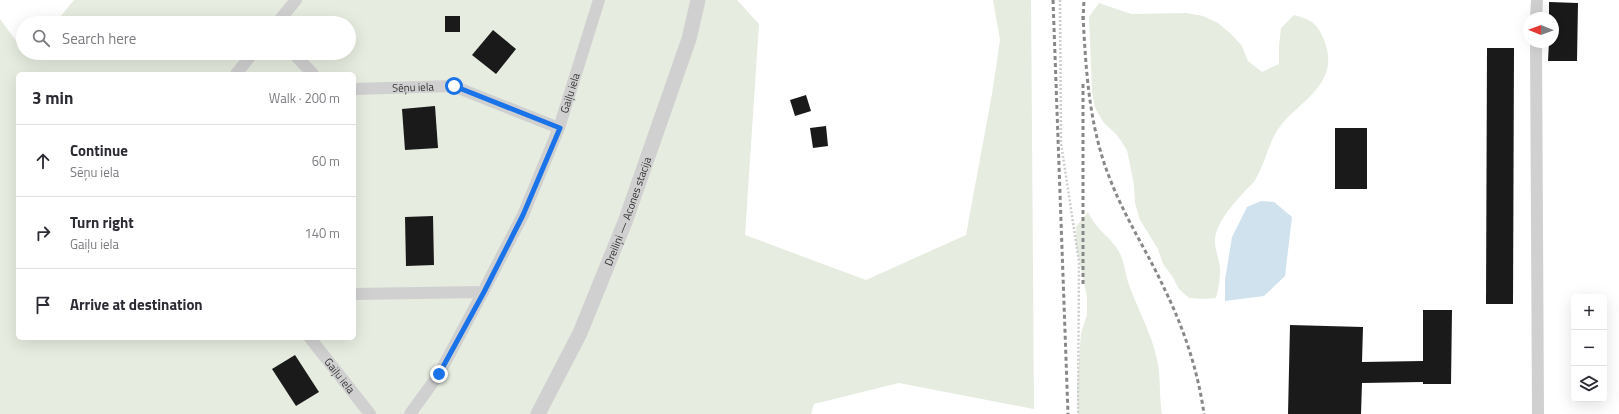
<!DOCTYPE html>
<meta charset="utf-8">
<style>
:root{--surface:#fff;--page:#f2f2f3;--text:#2b2b33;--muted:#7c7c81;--line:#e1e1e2}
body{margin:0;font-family:"Titillium Web",sans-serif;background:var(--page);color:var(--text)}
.controls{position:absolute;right:12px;bottom:12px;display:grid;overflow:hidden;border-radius:6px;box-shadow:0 4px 16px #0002}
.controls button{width:36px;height:36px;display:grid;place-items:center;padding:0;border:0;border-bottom:1px solid var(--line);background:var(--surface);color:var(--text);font:20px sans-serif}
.compass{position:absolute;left:1523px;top:12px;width:36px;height:36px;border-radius:50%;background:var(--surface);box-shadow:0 4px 16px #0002;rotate:271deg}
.stop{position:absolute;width:12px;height:12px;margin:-9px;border:3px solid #1a73e8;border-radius:50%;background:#fff}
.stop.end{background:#1a73e8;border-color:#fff;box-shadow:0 1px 4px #0008}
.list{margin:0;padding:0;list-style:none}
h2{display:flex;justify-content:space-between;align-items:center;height:52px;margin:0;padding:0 16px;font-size:17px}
h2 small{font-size:13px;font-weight:400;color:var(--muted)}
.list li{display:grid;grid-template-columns:26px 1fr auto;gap:12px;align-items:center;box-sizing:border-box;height:72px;padding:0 16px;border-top:1px solid var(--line)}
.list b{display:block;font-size:15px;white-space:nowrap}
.list p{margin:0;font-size:13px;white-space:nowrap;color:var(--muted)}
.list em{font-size:13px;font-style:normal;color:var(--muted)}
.icon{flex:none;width:22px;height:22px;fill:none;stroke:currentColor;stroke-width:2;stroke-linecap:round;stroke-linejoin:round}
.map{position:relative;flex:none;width:1619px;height:414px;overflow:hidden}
.search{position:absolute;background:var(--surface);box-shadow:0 4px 16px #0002;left:16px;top:16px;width:340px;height:44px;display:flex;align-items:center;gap:10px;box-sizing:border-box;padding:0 14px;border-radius:22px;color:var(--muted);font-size:15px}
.panel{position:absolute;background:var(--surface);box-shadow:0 4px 16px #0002;left:16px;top:72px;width:340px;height:268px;border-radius:6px}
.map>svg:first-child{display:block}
.green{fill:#e6ecdf;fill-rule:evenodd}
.water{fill:#cfe2ee}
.building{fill:#1a1a1a}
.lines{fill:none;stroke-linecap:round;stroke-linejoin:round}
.path{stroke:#cdcdcd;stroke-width:2.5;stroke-dasharray:2 2;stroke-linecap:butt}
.minor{stroke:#d0d0d0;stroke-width:12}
.tertiary{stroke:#d0d0d0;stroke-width:15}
.rail{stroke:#888;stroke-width:3;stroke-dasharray:4 3;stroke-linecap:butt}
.route{stroke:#1a73e8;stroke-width:5}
.labels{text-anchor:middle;stroke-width:4;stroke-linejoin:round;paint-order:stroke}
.street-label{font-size:11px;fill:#333;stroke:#fff}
</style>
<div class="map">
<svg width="1619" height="414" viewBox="0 0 1619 414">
<rect width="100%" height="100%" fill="#fff"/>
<g class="green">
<path d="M74,0h663l22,24 -14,211 121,45 100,-45 26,-141 8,-54 -7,-40h38l3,409 -135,-26 -85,21 -3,10h-811v-395l23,31v3h2l3,3 2,-3h319v-30h-294zM18,74h336v264h-336z"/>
<path d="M1099,3l32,11 55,-1 17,3 15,7 13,11 11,12 6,15 14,11 17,-8v-18l2,-18 13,-13c18,5 23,8 30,25 17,42 -21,59 -43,85 -13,17 -15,37 -26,55 -2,4 -7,7 -10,11 -11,12 -22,24 -28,39 -6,16 3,26 3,41 0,10 -2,18 -4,27l-13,1 -14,-1 -10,-9 -7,-13 -9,-12 -5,-15 -18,-29 -5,-17 -1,-18 -7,-35 -10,-15 -13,-12 -9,-15 -3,-17 -3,-74z"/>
<path d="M1088,212c2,4 5,9 8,13 7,9 16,15 22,25 6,10 7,21 10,32 9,26 23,50 29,77 4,18 2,37 5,55h-84l-1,-26 4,-55 6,-18v-18l-11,-52v-18z"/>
</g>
<path class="water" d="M1261,201l13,1 18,15 -7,59 -21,20 -39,5v-21l7,-43 15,-30z"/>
<g class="building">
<path d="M1549,2l29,1 -1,58h-29l1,-19h4v-24h-4z"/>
<rect x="445" y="16" width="15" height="16"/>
<path d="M493,30l23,19 -20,25 -24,-19z"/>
<path d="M1487,48h27l-1,256h-27z"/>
<path d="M806,95l5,16 -16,5 -5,-16z"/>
<path d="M435,106l3,42 -33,2 -3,-41z"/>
<path d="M826,126l2,20 -15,2 -3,-20z"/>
<rect x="1335" y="128" width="32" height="61"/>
<path d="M433,216l1,49 -28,1 -1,-49z"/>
<path d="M1423,310h29l-1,74h-28v-2l-61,1 -1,31h-73l2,-89 73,2 -1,35 61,-1z"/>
<path d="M295,355l24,37 -23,14 -24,-37z"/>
</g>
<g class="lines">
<path class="path" d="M1060,0l1,143 18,119 -1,152"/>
<g class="minor">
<path d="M1536,18l1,-18"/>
<path d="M277,23l19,-23"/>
<path d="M1536,42l2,372"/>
<path d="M293,53l20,21"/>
<path d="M236,74l17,-21"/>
<path id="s1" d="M354,89l99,-3 106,42"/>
<path d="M354,294l129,-2"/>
<path id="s2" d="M310,338l60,76"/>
<path id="s3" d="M410,414l29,-40 44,-82 40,-77 36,-87 40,-128"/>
</g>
<path class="tertiary" id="s4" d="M538,414l42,-81 45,-111 64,-183 9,-39"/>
<g class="rail">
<path d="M1053,0l15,414"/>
<path d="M1083,16c3,55 6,111 27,163 15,39 38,74 55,111 19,39 33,81 39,124"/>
<path d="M1083,20l1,-20"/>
<path d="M1083,284v-200"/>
</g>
</g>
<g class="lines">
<path class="route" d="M439,374l45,-82 39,-77 37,-87 -106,-42"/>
</g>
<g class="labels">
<g class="street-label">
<text dy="4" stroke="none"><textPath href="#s1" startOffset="59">Sēņu iela</textPath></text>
<text dy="4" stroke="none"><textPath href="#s3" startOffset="360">Gaiļu iela</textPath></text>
<text dy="4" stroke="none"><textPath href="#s4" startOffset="222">Dreiliņi — Acones stacija</textPath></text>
<text dy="4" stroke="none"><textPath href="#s2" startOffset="48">Gaiļu iela</textPath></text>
</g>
</g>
</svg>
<div class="controls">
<button>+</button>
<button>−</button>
<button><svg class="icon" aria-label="layers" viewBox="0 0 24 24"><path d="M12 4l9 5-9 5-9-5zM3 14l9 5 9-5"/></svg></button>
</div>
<svg class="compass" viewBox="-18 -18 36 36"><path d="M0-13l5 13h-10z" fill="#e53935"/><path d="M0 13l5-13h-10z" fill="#7c7c81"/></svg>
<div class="stop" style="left:454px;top:86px"></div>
<div class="stop end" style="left:439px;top:374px"></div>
<div class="search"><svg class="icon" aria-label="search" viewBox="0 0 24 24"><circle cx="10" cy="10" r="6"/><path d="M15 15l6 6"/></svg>Search here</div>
<section class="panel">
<h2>3 min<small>Walk · 200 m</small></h2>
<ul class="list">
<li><svg class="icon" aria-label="ahead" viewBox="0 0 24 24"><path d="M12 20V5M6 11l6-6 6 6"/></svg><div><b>Continue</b><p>Sēņu iela</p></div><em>60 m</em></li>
<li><svg class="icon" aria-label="right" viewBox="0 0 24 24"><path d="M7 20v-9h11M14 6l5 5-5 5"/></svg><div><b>Turn right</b><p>Gaiļu iela</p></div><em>140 m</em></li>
<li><svg class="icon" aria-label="arrive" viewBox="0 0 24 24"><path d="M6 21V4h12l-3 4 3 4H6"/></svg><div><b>Arrive at destination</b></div></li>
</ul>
</section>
</div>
